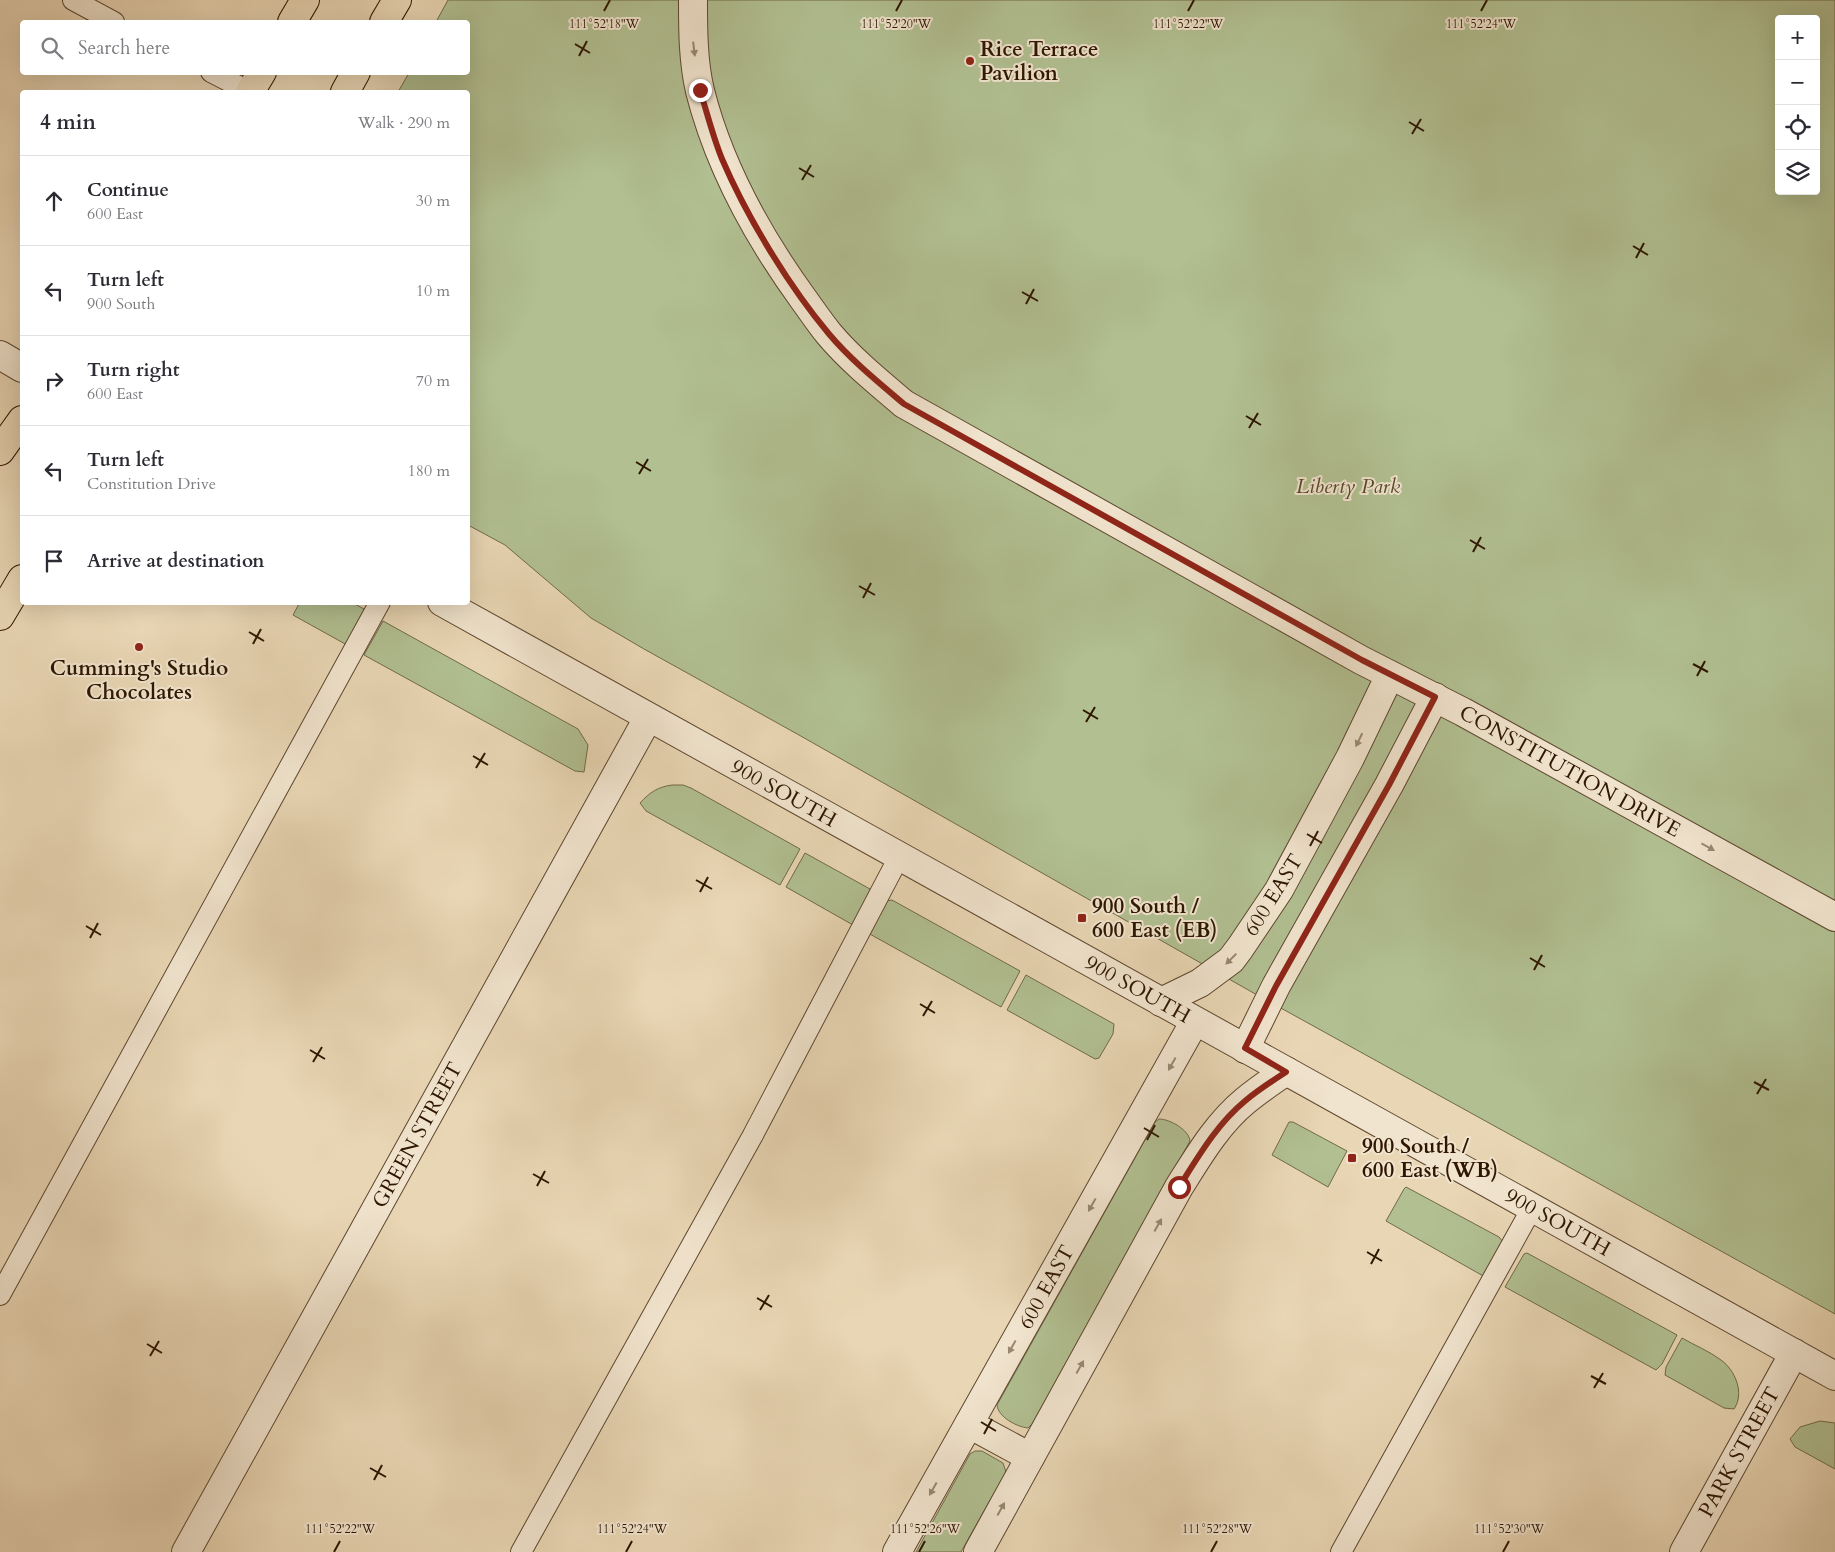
<!DOCTYPE html>
<meta charset="utf-8">
<style>
:root{--surface:#fff;--page:#f2f2f3;--text:#2b2b33;--muted:#7c7c81;--line:#e1e1e2}
body{margin:0;font-family:Cardo,serif;background:var(--page);color:var(--text)}
.controls{position:absolute;right:15px;top:15px;display:grid;overflow:hidden;border-radius:5px;box-shadow:0 5px 20px #0002}
.controls button{width:45px;height:45px;display:grid;place-items:center;padding:0;border:0;border-bottom:1px solid var(--line);background:var(--surface);color:var(--text);font:25px sans-serif}
.stop{position:absolute;width:15px;height:15px;margin:-11px;border:4px solid #8f2418;border-radius:50%;background:#fff}
.stop.end{background:#8f2418;border-color:#fff;box-shadow:0 1px 5px #0008}
.list{margin:0;padding:0;list-style:none}
h2{display:flex;justify-content:space-between;align-items:center;height:65px;margin:0;padding:0 20px;font-size:21px}
h2 small{font-size:16px;font-weight:400;color:var(--muted)}
.list li{display:grid;grid-template-columns:32px 1fr auto;gap:15px;align-items:center;box-sizing:border-box;height:90px;padding:0 20px;border-top:1px solid var(--line)}
.list b{display:block;font-size:19px;white-space:nowrap}
.list p{margin:0;font-size:16px;white-space:nowrap;color:var(--muted)}
.list em{font-size:16px;font-style:normal;color:var(--muted)}
.icon{flex:none;width:28px;height:28px;fill:none;stroke:currentColor;stroke-width:2;stroke-linecap:round;stroke-linejoin:round}
.map{position:relative;flex:none;width:1835px;height:1552px;overflow:hidden}
.search{position:absolute;background:var(--surface);box-shadow:0 5px 20px #0002;left:20px;top:20px;width:450px;height:55px;display:flex;align-items:center;gap:12px;box-sizing:border-box;padding:0 18px;border-radius:5px;color:var(--muted);font-size:19px}
.panel{position:absolute;background:var(--surface);box-shadow:0 5px 20px #0002;left:20px;top:90px;width:450px;height:515px;border-radius:5px}
.map>svg:first-child{display:block}
.green{fill:#b1bf91;stroke:#706a49;fill-rule:evenodd}
.lines{fill:none;stroke-linecap:round;stroke-linejoin:round}
.service-casing{stroke:#5d462e;stroke-width:22}
.minor-casing{stroke:#5d462e;stroke-width:30}
.tertiary-casing{stroke:#5d462e;stroke-width:30}
.primary-casing{stroke:#2e1601;stroke-width:30}
.service{stroke:#f1e4ce;stroke-width:20}
.minor{stroke:#f1e4ce;stroke-width:28}
.tertiary{stroke:#f1e4ce;stroke-width:28}
.primary{stroke:#e9d6b4;stroke-width:28}
.oneway{fill:#998772}
.route{stroke:#8f2418;stroke-width:6}
.ticks{fill:none;stroke:#2e1601;stroke-width:2}
.poi-dot{fill:#8f2418;stroke:#f1e4ce;stroke-width:2}
.labels{text-anchor:middle;stroke-width:4;stroke-linejoin:round;paint-order:stroke}
.poi-label{font-size:21px;font-weight:bold;fill:#2e1601;stroke:#f1e4ce;text-anchor:start}
.park-label{font-size:21px;font-style:italic;fill:#55492c;stroke:#f1e4ce}
.street-label{font-size:21px;fill:#2e1601;stroke:#f1e4ce}
.ticks-label{font-size:12px;text-anchor:middle;fill:#2e1601;stroke:#f1e4ce;stroke-width:4;stroke-linejoin:round;paint-order:stroke}
</style>
<div class="map">
<svg width="1835" height="1552" viewBox="0 0 1835 1552">
<rect width="100%" height="100%" fill="#e9d6b4"/>
<filter id="stains"><feTurbulence type="fractalNoise" baseFrequency=".004" numOctaves="4"/><feColorMatrix values="0 0 0 0 .2 0 0 0 0 .09 0 0 0 0 .02 0 0 0 .5 -.17"/></filter>
<radialGradient id="worn" r=".72"><stop offset=".6" stop-color="#630" stop-opacity="0"/><stop offset="1" stop-color="#630" stop-opacity=".3"/></radialGradient>
<g class="green">
<path d="M448,0h1387v1314l-585,-323 -451,-256 -155,-86 -53,-31 -86,-73 -37,-20v-433h-70l11,-19 59,-1v-50h-32zM1779,19h37v172h-37z"/>
<path d="M300,602l53,1 11,6 1,4 -18,32 -54,-30z"/>
<path d="M383,621l195,108 10,16 -4,27 -9,-1 -211,-116z"/>
<path d="M672,785h11l8,3 109,61 -20,36 -134,-74 -6,-8c10,-11 18,-16 32,-18z"/>
<path d="M805,853l65,36v3l-17,33 -67,-38z"/>
<path d="M892,900l128,71 -19,36 -133,-74 18,-32z"/>
<path d="M1026,975l88,49 -1,10 -14,24 -4,1 -88,-49z"/>
<path d="M1159,1119c11,0 30,11 31,22l-158,283 -4,4c-11,-1 -30,-11 -31,-23l158,-283z"/>
<path d="M1289,1122h4l54,29 -19,36 -56,-32z"/>
<path d="M1406,1187l93,50 4,5 -18,35 -99,-56 18,-32z"/>
<path d="M1527,1253l150,82 -15,29 -6,6 -151,-83 19,-33z"/>
<path d="M1682,1338c12,7 27,13 39,22 14,10 24,33 13,49l-10,-1 -59,-33 1,-8z"/>
<path d="M1820,1421l15,2v46l-40,-22 -5,-8 10,-12z"/>
<path d="M975,1451h7l21,12 3,9 -45,80h-45l54,-98z"/>
</g>
<g class="lines">
<g class="service-casing">
<g id="service">
<path d="M73,0l41,22"/>
<path d="M211,72l39,20"/>
<path d="M0,1295l380,-693"/>
<path d="M521,1552l232,-417 146,-278"/>
<path d="M1341,1552l191,-344"/>
</g>
</g>
<g class="minor-casing">
<g id="minor">
<path d="M693,0c0,30 0,61 7,91 19,75 59,147 104,209 8,11 16,23 25,34 22,26 49,48 75,70l457,256 102,52 372,205"/>
<path d="M1161,1002l39,-19 31,-23 9,-12 39,-58 71,-132 40,-83"/>
<path d="M1245,1049l31,-63 113,-201 46,-88"/>
<path d="M969,1424l61,33"/>
<path d="M186,1552l462,-834"/>
<path d="M897,1552l298,-531"/>
<path d="M978,1552l201,-365c19,-30 38,-63 66,-86 13,-11 27,-20 41,-30"/>
<path d="M1684,1552l110,-199"/>
</g>
</g>
<g class="tertiary-casing">
<g id="tertiary">
<path d="M0,355l22,13"/>
<path d="M442,602l1393,774"/>
</g>
</g>
<g class="primary-casing">
<g id="primary">
<path d="M292,22l13,-22"/>
<path d="M384,22l13,-22"/>
<path d="M250,92l12,-20"/>
<path d="M345,92l11,-20"/>
<path d="M0,451l22,-31"/>
<path d="M0,616l22,-37"/>
</g>
</g>
<use href="#service" class="service"/>
<use href="#minor" class="minor"/>
<use href="#tertiary" class="tertiary"/>
<use href="#primary" class="primary"/>
</g>
<defs><path id="oneway-solid" d="M-6-.8H1V-3.2L6.5 0L1 3.2V.8H-6Z" transform="scale(1.25)"/></defs>
<g class="oneway">
<use href="#oneway-solid" transform="translate(694 49) rotate(83)"/>
<use href="#oneway-solid" transform="translate(1359 740) rotate(116)"/>
<use href="#oneway-solid" transform="translate(1708 847) rotate(29)"/>
<use href="#oneway-solid" transform="translate(1231 959) rotate(135)"/>
<use href="#oneway-solid" transform="translate(1172 1064) rotate(119)"/>
<use href="#oneway-solid" transform="translate(1092 1205) rotate(119)"/>
<use href="#oneway-solid" transform="translate(1158 1225) rotate(-61)"/>
<use href="#oneway-solid" transform="translate(1012 1347) rotate(119)"/>
<use href="#oneway-solid" transform="translate(1080 1367) rotate(-61)"/>
<use href="#oneway-solid" transform="translate(933 1489) rotate(119)"/>
<use href="#oneway-solid" transform="translate(1001 1509) rotate(-61)"/>
</g>
<g class="lines">
<path class="route" d="M700,90c7,23 13,47 22,69 25,58 66,126 107,175 22,26 49,48 75,70l458,256 73,37 -46,88 -113,201 -31,62 41,24c-14,9 -28,18 -41,29 -28,23 -47,56 -66,86"/>
</g>
<path class="ticks" d="M604,11l6,-11M896,11l6,-11M1188,11l6,-11M1481,11l6,-11M575,44l15,9M579,56l8,-15M1409,122l15,9M1412,134l9,-15M799,168l15,9M802,180l9,-15M1633,246l15,9M1636,258l8,-15M1022,292l16,9M1026,304l8,-15M1246,416l15,9M1249,428l9,-15M636,462l15,9M639,474l9,-15M1470,540l15,9M1473,552l8,-15M859,586l16,9M863,598l8,-15M249,632l15,9M253,644l8,-15M1693,664l15,8M1697,676l8,-15M1083,710l15,9M1086,722l9,-15M473,756l15,9M476,768l9,-15M1307,834l15,9M1310,846l8,-15M696,880l16,9M700,892l8,-15M86,926l15,9M90,938l8,-15M1530,958l15,9M1534,970l8,-15M920,1004l15,9M923,1016l9,-15M310,1050l15,9M313,1062l9,-15M1754,1082l15,8M1757,1094l9,-15M1144,1128l15,9M1147,1140l8,-15M533,1174l16,9M537,1186l8,-15M1367,1252l15,9M1371,1264l8,-15M757,1298l15,9M760,1310l9,-15M147,1344l15,9M150,1356l9,-15M1591,1376l15,8M1594,1388l9,-15M981,1422l15,9M984,1434l8,-15M370,1468l16,9M374,1480l8,-15M334,1552l6,-11M626,1552l6,-11M919,1552l6,-11M1211,1552l6,-11M1503,1552l6,-11"/>
<g class="poi-dot">
<circle cx="970" cy="61" r="5"/>
<circle cx="139" cy="647" r="5"/>
<rect x="1077" y="913" width="10" height="10" rx="2.5"/>
<rect x="1347" y="1153" width="10" height="10" rx="2.5"/>
</g>
<g class="labels">
<g class="poi-label">
<text x="980" y="56">Rice Terrace<tspan x="980" dy="24">Pavilion</tspan></text>
<text x="139" y="675" text-anchor="middle">Cumming's Studio<tspan x="139" dy="24">Chocolates</tspan></text>
<text x="1092" y="913">900 South /<tspan x="1092" dy="24">600 East (EB)</tspan></text>
<text x="1362" y="1153">900 South /<tspan x="1362" dy="24">600 East (WB)</tspan></text>
</g>
<g class="park-label">
<text x="1348" y="493">Liberty Park</text>
</g>
<g class="street-label">
<text transform="translate(1570 771) rotate(29)" y="7">CONSTITUTION DRIVE</text>
<text transform="translate(784 793) rotate(29)" y="7">900 SOUTH</text>
<text transform="translate(1273 895) rotate(-58)" y="7">600 EAST</text>
<text transform="translate(1138 989) rotate(29)" y="7">900 SOUTH</text>
<text transform="translate(417 1135) rotate(-61)" y="7">GREEN STREET</text>
<text transform="translate(1558 1222) rotate(29)" y="7">900 SOUTH</text>
<text transform="translate(1046 1287) rotate(-61)" y="7">600 EAST</text>
<text transform="translate(1739 1452) rotate(-61)" y="7">PARK STREET</text>
</g>
</g>
<g class="ticks-label">
<text x="604" y="28">111°52'18"W</text>
<text x="896" y="28">111°52'20"W</text>
<text x="1188" y="28">111°52'22"W</text>
<text x="1481" y="28">111°52'24"W</text>
<text x="340" y="1533">111°52'22"W</text>
<text x="632" y="1533">111°52'24"W</text>
<text x="925" y="1533">111°52'26"W</text>
<text x="1217" y="1533">111°52'28"W</text>
<text x="1509" y="1533">111°52'30"W</text>
</g>
<rect width="100%" height="100%" filter="url(#stains)"/>
<rect width="100%" height="100%" fill="url(#worn)"/>
</svg>
<div class="controls">
<button>+</button>
<button>−</button>
<button><svg class="icon" aria-label="locate" viewBox="0 0 24 24"><circle cx="12" cy="12" r="6"/><path d="M12 2v4M12 18v4M2 12h4M18 12h4"/></svg></button>
<button><svg class="icon" aria-label="layers" viewBox="0 0 24 24"><path d="M12 4l9 5-9 5-9-5zM3 14l9 5 9-5"/></svg></button>
</div>
<div class="stop" style="left:1179px;top:1187px"></div>
<div class="stop end" style="left:700px;top:90px"></div>
<div class="search"><svg class="icon" aria-label="search" viewBox="0 0 24 24"><circle cx="10" cy="10" r="6"/><path d="M15 15l6 6"/></svg>Search here</div>
<section class="panel">
<h2>4 min<small>Walk · 290 m</small></h2>
<ul class="list">
<li><svg class="icon" aria-label="ahead" viewBox="0 0 24 24"><path d="M12 20V5M6 11l6-6 6 6"/></svg><div><b>Continue</b><p>600 East</p></div><em>30 m</em></li>
<li><svg class="icon" aria-label="left" viewBox="0 0 24 24"><path d="M17 20v-9H6M10 6l-5 5 5 5"/></svg><div><b>Turn left</b><p>900 South</p></div><em>10 m</em></li>
<li><svg class="icon" aria-label="right" viewBox="0 0 24 24"><path d="M7 20v-9h11M14 6l5 5-5 5"/></svg><div><b>Turn right</b><p>600 East</p></div><em>70 m</em></li>
<li><svg class="icon" aria-label="left" viewBox="0 0 24 24"><path d="M17 20v-9H6M10 6l-5 5 5 5"/></svg><div><b>Turn left</b><p>Constitution Drive</p></div><em>180 m</em></li>
<li><svg class="icon" aria-label="arrive" viewBox="0 0 24 24"><path d="M6 21V4h12l-3 4 3 4H6"/></svg><div><b>Arrive at destination</b></div></li>
</ul>
</section>
</div>
